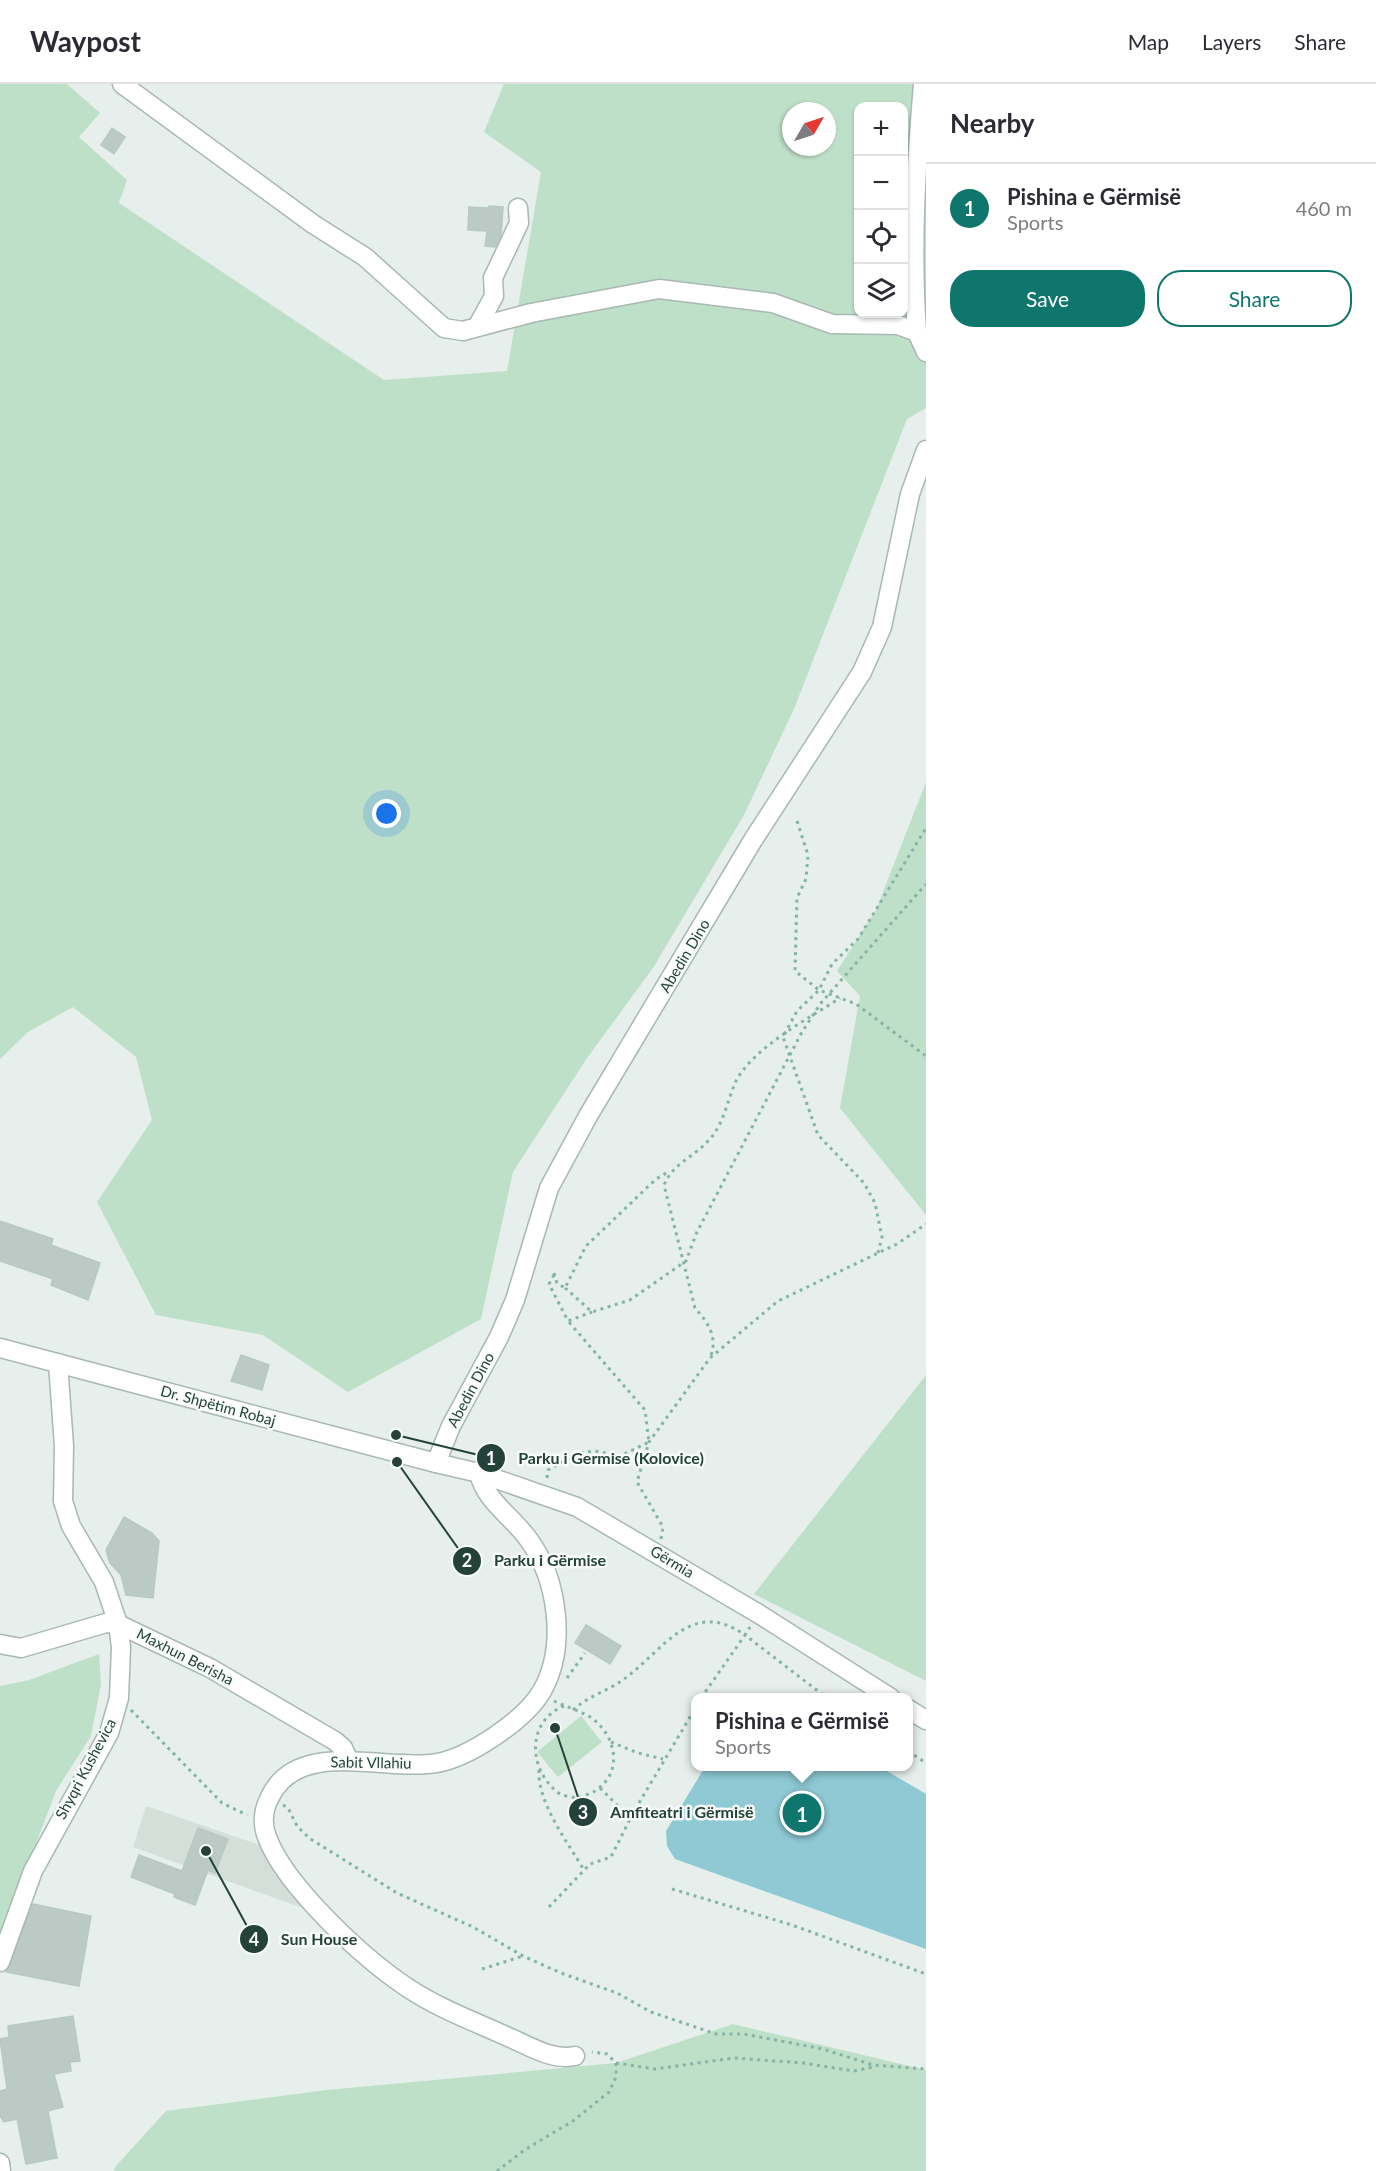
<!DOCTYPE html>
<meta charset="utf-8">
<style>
:root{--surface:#fff;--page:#f7f7f7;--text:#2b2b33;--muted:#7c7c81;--line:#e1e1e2;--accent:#0f766e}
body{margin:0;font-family:Lato,sans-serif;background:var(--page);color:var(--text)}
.controls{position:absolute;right:18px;top:18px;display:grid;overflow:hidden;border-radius:12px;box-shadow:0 2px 4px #0004}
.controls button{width:54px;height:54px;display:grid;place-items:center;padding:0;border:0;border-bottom:2px solid var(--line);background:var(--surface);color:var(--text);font:30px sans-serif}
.compass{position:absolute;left:782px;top:18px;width:54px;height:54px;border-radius:50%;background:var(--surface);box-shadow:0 2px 4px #0004;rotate:51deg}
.you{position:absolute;left:387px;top:730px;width:21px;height:21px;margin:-15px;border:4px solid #fff;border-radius:50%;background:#1a73e8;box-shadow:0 0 0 9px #1a73e833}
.badge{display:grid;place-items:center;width:39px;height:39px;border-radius:50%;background:var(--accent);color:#fff;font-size:20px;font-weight:700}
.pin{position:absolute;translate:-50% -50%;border:3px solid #fff;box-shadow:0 2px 6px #0006}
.popup{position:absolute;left:691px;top:1609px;width:222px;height:78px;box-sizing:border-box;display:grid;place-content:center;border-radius:12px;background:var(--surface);filter:drop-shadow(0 2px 4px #0005);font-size:20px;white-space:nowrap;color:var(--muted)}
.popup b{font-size:22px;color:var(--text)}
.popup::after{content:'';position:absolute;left:50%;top:100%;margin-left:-12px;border:12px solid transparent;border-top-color:var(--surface)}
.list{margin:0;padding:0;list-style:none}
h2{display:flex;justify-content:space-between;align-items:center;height:78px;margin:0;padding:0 24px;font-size:26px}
h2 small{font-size:20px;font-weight:400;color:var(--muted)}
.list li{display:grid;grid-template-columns:39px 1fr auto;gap:18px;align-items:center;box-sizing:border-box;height:90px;padding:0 24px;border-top:2px solid var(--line)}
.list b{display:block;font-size:22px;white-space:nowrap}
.list p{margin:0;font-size:20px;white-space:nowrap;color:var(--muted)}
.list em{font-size:20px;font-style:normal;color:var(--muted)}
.actions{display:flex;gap:12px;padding:18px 24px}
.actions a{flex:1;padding:14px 0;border:2px solid var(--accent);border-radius:24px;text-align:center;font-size:21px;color:var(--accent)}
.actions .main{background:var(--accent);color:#fff}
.icon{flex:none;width:33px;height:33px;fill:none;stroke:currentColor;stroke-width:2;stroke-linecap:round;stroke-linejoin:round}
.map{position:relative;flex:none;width:926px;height:2087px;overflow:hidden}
header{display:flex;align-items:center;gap:36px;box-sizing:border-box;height:84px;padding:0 30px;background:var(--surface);border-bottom:2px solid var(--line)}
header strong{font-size:28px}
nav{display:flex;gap:33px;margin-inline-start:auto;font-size:21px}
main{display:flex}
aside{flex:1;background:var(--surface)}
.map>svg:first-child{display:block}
.built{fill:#d4dfda}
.green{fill:#bfe0c8;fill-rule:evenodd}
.water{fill:#8ec9d4}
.building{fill:#bbcac4;stroke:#b8c9c2;stroke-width:1.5}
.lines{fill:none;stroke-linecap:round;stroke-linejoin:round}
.minor-casing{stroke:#a8b8b2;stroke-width:21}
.tertiary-casing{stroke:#a8b8b2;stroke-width:21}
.path{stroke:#86b3a5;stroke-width:3;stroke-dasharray:3 4.5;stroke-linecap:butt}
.minor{stroke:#fff;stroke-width:18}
.tertiary{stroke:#fff;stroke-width:18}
.labels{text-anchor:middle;stroke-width:5;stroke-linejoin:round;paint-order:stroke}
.street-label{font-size:15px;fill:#24423a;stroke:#f7fbf9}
.leader{fill:none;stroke:#24423a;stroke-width:2}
.callout-dot{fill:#24423a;stroke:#f7fbf9;stroke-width:2}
.mark-label{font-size:18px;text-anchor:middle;font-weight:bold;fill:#fff}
.callout-label{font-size:16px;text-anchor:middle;font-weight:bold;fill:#24423a;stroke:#f7fbf9;stroke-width:5;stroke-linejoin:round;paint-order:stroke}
</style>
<header>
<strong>Waypost</strong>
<nav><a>Map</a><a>Layers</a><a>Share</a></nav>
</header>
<main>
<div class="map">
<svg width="926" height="2087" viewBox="0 0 926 2087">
<rect width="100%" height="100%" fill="#e6efeb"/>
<path class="built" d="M146,1722l114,39 17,28 31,37 -175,-63z"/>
<g class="green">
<path d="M0,0h67l33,29 -21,24 48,43 -8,23 265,177 123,-9 34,-199 -57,-40 20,-48h422v324l-19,11 -113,290 -50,106 -91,153 -66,90 -74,114 -32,147 -133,73 -85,-57 -107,-20 -59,-113 55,-82 -16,-63 -63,-50 -45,25 -28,27zM858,22h46v208h-46zM791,27h36v36h-36z"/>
<path d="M926,698v433l-86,-107 20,-112 -23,-25 39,-61z"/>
<path d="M926,1291v306l-172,-87z"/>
<path d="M99,1570l2,30 -10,52 -35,55 -56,147v-252l29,-6z"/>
<path d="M581,1632l21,26 -44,35 -21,-25z"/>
<path d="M733,1940l193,46v101h-812l1,-4 51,-56 161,-21 289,-27z"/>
</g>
<path class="water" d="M705,1683h175l46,27v155l-251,-90 -8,-13 -1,-15z"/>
<g class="building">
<path d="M112,44l13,9 -11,17 -13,-9z"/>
<path d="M489,122l14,1 -2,29 -6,11 -10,-1 2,-15 -19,-1 1,-23 20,1z"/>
<path d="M0,1137l53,18 -2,6 49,18 -12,37 -37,-15 2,-6 -53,-18z"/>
<path d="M241,1271l28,10 -7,25 -31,-9z"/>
<path d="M124,1433l28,16 7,8 -6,57 -27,-3 -5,-20 -11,-12 -4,-13z"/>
<path d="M586,1541l35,21 -11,18 -35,-21z"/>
<path d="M198,1744l30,11 -13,34 -7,-3 -13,35 -21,-8 1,-3 -44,-17 8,-22 43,16z"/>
<path d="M33,1820l58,12 -12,70 -73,-14z"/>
<path d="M73,1932l7,45 -10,1 1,9 -17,3 9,33 -15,4 9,47 -31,6 -9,-45 -13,3 -4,-6v-25l7,-2 -7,-50 9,-2 -1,-11z"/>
</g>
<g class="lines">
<g class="minor-casing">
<g id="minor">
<path d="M122,0l191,140 52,33 79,71 19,3 68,-18 128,-24 114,14 59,21 66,1 19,7 9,20"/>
<path d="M477,243l17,-31 -1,-18 26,-55 -1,-15"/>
<path d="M917,248c-6,-84 -1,-165 6,-248"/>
<path d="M436,1379l43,10 98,34 182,107 132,84"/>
<path d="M479,1389c6,28 34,44 50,67 29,40 38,107 13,151 -17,29 -72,66 -105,72 -51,9 -141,-26 -168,36 -6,11 -7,26 -2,38 18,49 97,122 141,151 30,20 65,33 98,48 22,9 45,25 69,20"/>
<path d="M0,1560l21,4 85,-25 12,1 92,44 125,73 8,7 6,13"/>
<path d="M908,1625l18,11"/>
<path d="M0,1878l33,-91 76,-138 10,-35 2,-51 -3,-23 -14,-42 -33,-56 -8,-25 1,-55 -6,-83"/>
<path d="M0,2079l1,8"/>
</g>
</g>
<g class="tertiary-casing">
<path id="tertiary" d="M0,1264l436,115 15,-37 48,-89 16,-37 34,-112 39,-72 165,-276 109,-168 20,-45 28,-133 16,-44"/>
</g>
<g class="path">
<path d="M797,737l11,34 -2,24 -9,19 -2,73 24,19 37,14 70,52"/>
<path d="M878,1169l4,-16 -7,-34 -11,-20 -46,-48 -35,-98 14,-26 22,-21 13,-26 26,-25 68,-111"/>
<path d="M554,1189l3,10 8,5 21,-42 70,-67 12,-7"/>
<path d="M554,1191l-5,9 19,37 24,-9"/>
<path d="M565,1204l27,24 38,-12 56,-39 11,-29 105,-200 19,-29 105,-119"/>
<path d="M711,1271c7,-18 -4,-34 -16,-47l-31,-123c9,-22 30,-28 45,-45 15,-16 18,-39 27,-59 18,-34 72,-62 104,-83"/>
<path d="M547,1394l1,-8 31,-17 16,-2 25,5 29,-14 -4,-32 -77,-89"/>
<path d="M661,1455l2,-12 -26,-45 12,-40 61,-84 68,-57 119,-57 29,-20"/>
<path d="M567,1594l18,-25"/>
<path d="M701,1614l44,-63 82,63"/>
<path d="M554,1617c12,6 28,10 39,18 22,17 30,50 6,69 -5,5 -14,7 -21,10 -7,-1 -17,-2 -22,-7 -28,-24 -29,-70 8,-85"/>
<path d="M131,1626l91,93 25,12"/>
<path d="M573,1626c15,-14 35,-19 51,-31 39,-28 67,-82 121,-44l5,-8"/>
<path d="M611,1658l27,11 25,6"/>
<path d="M908,1667l18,12"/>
<path d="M539,1686c-2,32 29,73 45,100"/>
<path d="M600,1704l21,21 12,4"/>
<path d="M283,1721l5,3 9,18 12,12 88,55 76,34 50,29 38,17 56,20 34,19 65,22h28l79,15 50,16 53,4"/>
<path d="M672,1805l120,36 134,49"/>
<path d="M549,1823l41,-43 21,-7 22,-44 63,-106"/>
<path d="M482,1885l41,-13"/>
<path d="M616,1979l39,6 79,-11 69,5 51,8 19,-4"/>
<path d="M497,2087l29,-22 47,-28 36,-29 7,-15v-14l-9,-9 -15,-2"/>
</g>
<use href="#minor" class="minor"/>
<use href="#tertiary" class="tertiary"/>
</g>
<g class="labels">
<g class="street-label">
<text transform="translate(685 872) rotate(-59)" y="5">Abedin Dino</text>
<text transform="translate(471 1306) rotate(-62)" y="5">Abedin Dino</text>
<text transform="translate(218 1322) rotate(15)" y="5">Dr. Shpëtim Robaj</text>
<text transform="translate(672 1478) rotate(31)" y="5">Gërmia</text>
<text transform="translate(185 1573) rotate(27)" y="5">Maxhun Berisha</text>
<text transform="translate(371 1679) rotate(1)" y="5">Sabit Vllahiu</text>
<text transform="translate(86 1685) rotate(-62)" y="5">Shyqri Kushevica</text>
</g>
</g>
<path class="leader" d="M396 1351L491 1374M397 1378L467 1477M555 1644L583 1728M206 1767L254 1855"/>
<g class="callout-dot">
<circle cx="396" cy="1351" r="6"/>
<circle cx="397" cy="1378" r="6"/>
<circle cx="555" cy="1644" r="6"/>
<circle cx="206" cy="1767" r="6"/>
<circle cx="491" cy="1374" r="15"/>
<circle cx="467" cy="1477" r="15"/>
<circle cx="583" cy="1728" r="15"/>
<circle cx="254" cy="1855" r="15"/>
</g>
<g class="mark-label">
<text x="491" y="1381">1</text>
<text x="467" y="1483">2</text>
<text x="583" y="1735">3</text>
<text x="254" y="1862">4</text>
</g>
<g class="callout-label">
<text x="611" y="1380">Parku i Germise (Kolovice)</text>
<text x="550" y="1482">Parku i Gërmise</text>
<text x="682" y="1734">Amfiteatri i Gërmisë</text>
<text x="319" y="1861">Sun House</text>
</g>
</svg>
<div class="controls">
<button>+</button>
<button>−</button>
<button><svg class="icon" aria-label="locate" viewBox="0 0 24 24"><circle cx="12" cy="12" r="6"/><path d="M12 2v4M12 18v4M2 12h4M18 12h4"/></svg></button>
<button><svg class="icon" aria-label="layers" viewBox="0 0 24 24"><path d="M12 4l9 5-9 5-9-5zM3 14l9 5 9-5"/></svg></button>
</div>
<svg class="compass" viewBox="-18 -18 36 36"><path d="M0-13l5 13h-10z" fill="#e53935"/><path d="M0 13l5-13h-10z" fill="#7c7c81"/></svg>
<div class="you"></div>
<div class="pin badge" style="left:802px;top:1729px">1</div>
<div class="popup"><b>Pishina e Gërmisë</b>Sports</div>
</div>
<aside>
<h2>Nearby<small></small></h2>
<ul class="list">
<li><span class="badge">1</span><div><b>Pishina e Gërmisë</b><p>Sports</p></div><em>460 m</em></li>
</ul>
<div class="actions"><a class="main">Save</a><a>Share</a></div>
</aside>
</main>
